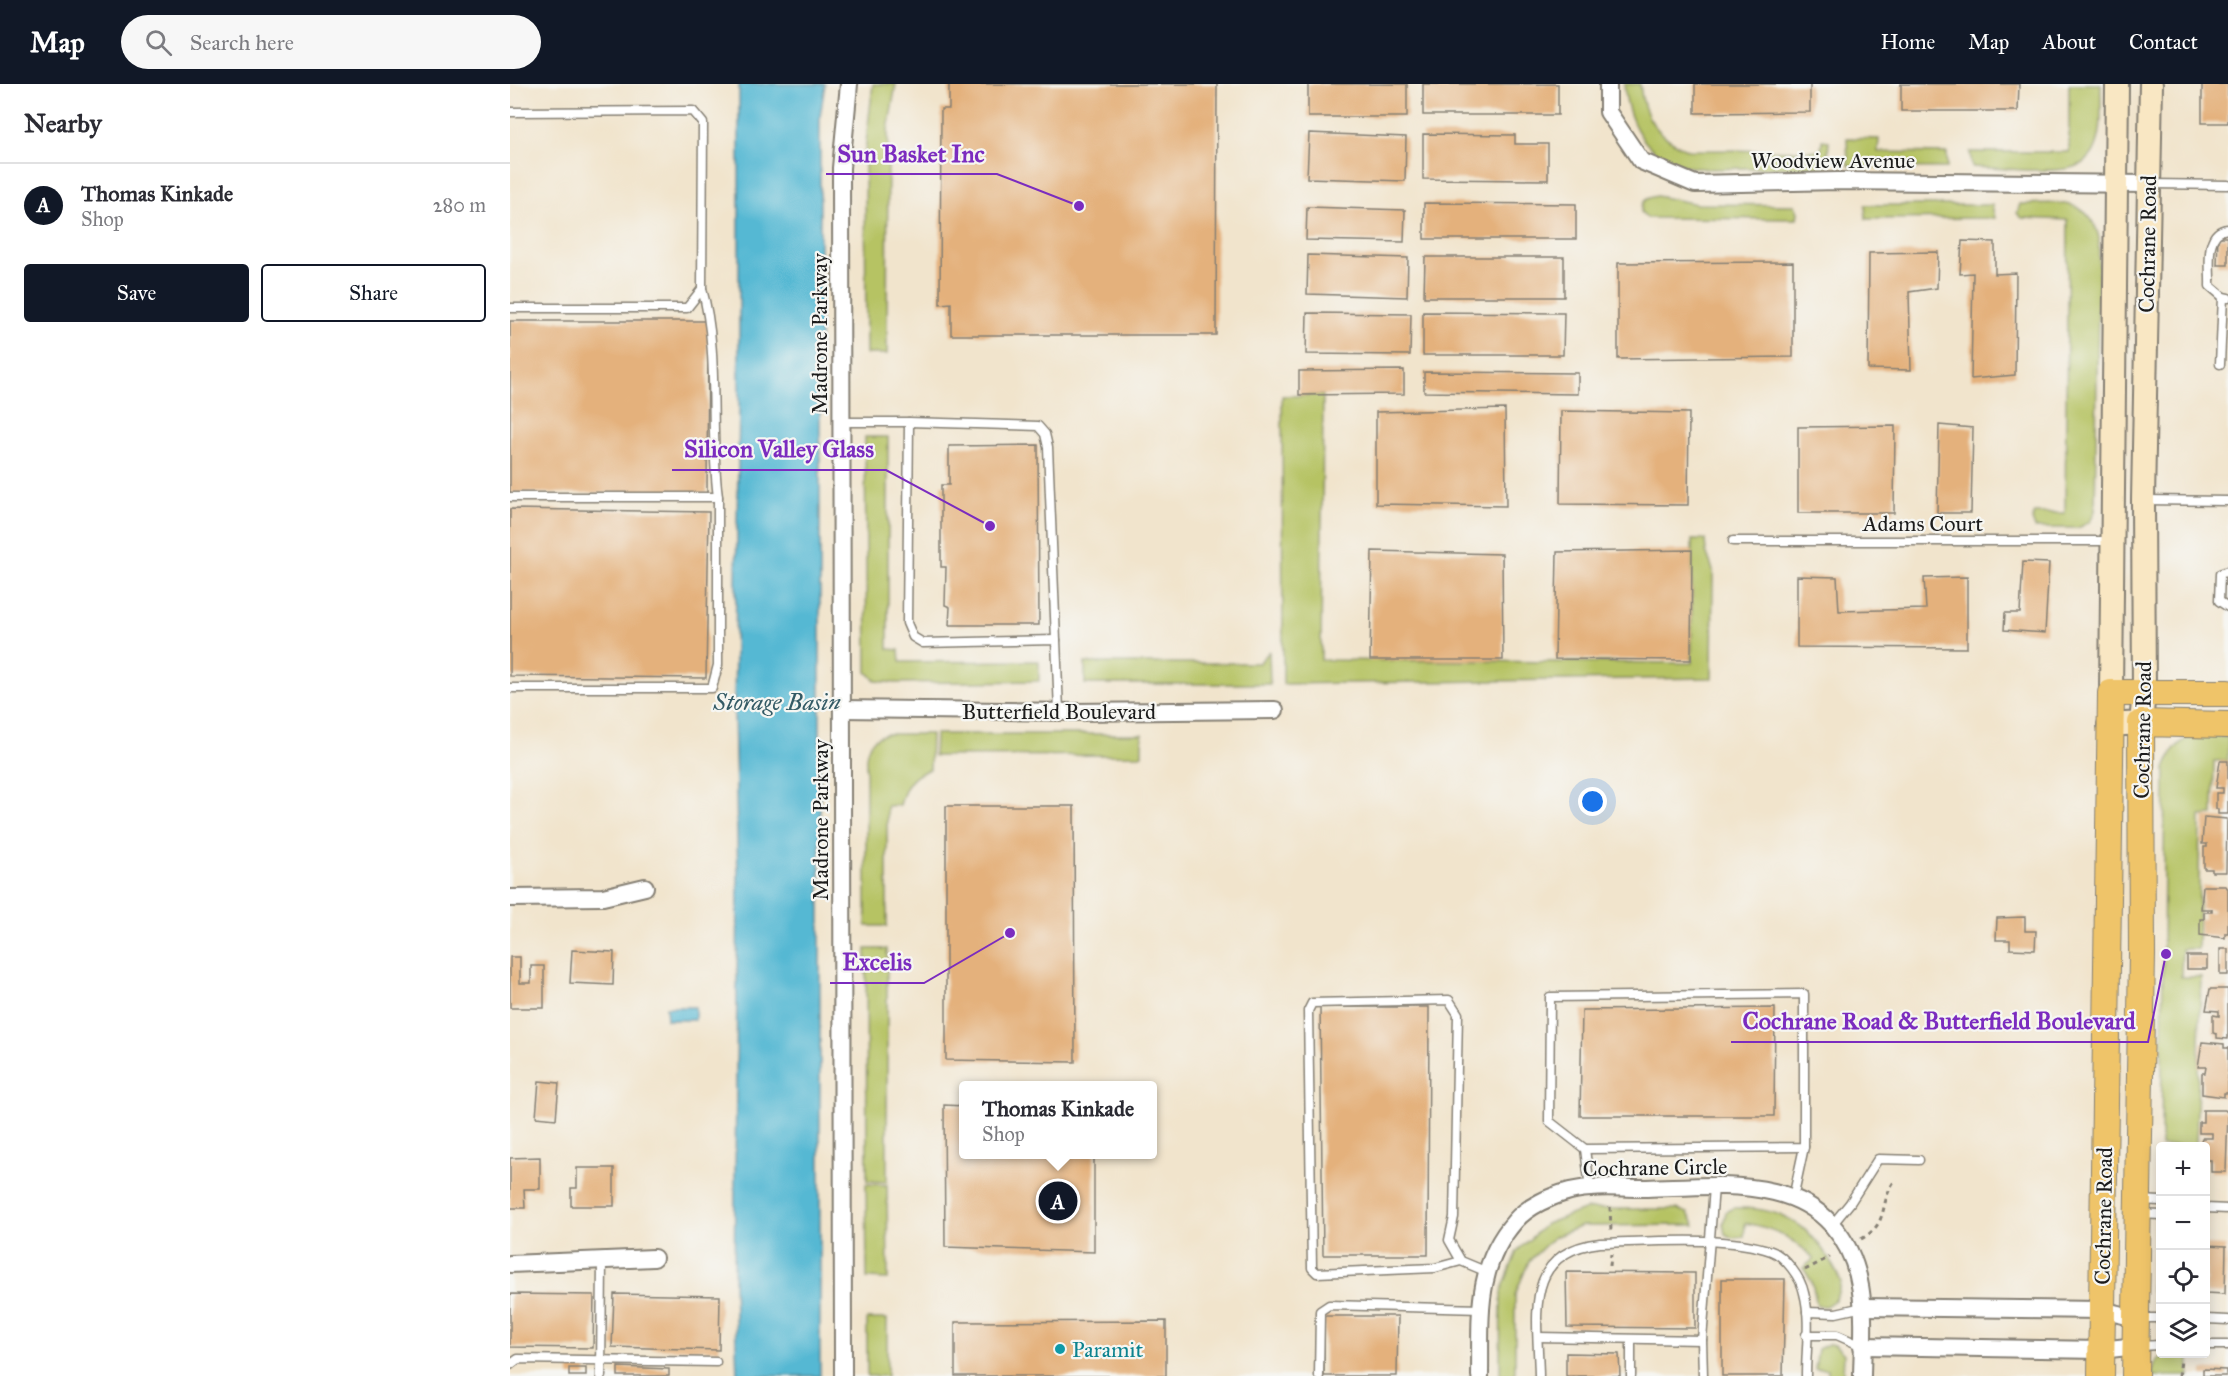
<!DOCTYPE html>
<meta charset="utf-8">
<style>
:root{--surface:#fff;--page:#f7f7f7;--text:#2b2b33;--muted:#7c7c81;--line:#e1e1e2;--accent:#111827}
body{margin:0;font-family:"IM FELL Great Primer",serif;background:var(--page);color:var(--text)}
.controls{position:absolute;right:18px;bottom:18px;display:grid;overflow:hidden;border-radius:6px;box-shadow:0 3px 15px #0003}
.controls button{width:54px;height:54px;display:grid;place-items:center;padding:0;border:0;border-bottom:2px solid var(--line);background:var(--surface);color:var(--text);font:30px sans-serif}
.you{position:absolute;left:1083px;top:718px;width:21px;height:21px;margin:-15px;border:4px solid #fff;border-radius:50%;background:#1a73e8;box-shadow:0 0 0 9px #1a73e833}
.badge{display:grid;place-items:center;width:39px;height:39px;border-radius:50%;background:var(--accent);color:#fff;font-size:20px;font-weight:700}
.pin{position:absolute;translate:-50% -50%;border:3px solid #fff;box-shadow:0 2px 6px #0006}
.popup{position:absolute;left:449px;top:997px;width:198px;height:78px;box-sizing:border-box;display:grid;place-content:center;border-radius:6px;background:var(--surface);filter:drop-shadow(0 2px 4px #0005);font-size:20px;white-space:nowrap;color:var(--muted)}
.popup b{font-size:22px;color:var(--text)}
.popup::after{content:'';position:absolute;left:50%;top:100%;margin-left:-12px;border:12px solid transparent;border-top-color:var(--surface)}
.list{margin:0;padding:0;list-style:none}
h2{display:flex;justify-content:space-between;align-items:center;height:78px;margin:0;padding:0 24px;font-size:26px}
h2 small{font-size:20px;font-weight:400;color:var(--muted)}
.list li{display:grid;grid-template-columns:39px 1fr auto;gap:18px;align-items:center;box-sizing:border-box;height:84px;padding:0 24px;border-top:2px solid var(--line)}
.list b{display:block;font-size:22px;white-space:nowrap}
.list p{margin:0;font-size:20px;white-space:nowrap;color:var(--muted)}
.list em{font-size:20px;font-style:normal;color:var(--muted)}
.actions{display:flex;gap:12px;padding:18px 24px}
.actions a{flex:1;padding:14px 0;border:2px solid var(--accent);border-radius:6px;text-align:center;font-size:21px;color:var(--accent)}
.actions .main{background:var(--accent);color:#fff}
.icon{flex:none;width:33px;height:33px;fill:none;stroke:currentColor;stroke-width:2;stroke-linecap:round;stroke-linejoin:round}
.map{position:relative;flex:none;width:1718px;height:1292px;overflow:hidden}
header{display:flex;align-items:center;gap:36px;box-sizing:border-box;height:84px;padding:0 30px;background:var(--accent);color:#fff}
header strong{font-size:28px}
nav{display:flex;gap:33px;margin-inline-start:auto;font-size:21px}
.search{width:420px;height:54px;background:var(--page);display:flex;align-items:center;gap:15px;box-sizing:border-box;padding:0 21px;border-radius:33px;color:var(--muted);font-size:22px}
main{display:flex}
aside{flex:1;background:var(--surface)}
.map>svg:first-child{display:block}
.green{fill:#b6c364;stroke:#697040;stroke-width:1.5}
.water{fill:#55b8d3;stroke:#386a78;stroke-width:1.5}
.building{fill:#e4b17c}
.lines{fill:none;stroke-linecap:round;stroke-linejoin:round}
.service-casing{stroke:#868074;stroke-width:11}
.minor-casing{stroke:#868074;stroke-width:20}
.secondary-casing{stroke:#868074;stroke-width:26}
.primary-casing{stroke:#868074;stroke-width:28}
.path{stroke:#868074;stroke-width:3;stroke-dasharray:4.5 4.5;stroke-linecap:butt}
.service{stroke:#fff;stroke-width:8}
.minor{stroke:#fff;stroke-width:16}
.secondary{stroke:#f9e7c3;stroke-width:22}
.primary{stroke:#efc469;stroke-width:26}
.culture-dot{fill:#0f9aa8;stroke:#f6f6f2;stroke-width:2}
.labels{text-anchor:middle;stroke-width:4.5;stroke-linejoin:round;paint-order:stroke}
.street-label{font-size:22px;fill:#1c1c1c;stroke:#f6f6f2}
.culture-label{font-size:22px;fill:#0d838f;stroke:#f6f6f2;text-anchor:start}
.water-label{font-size:24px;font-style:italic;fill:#335a65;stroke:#f6f6f2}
.leader{fill:none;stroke:#7b2cbf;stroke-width:2}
.callout-dot{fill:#7b2cbf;stroke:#f6f6f2;stroke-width:2}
.callout-label{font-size:24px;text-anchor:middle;font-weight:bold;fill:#7b2cbf;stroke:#f6f6f2;stroke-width:4.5;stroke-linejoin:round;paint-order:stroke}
</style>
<header>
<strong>Map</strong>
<div class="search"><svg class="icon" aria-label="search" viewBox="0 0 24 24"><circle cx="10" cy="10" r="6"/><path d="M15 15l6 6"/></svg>Search here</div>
<nav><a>Home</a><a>Map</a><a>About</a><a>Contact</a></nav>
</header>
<main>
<aside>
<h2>Nearby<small></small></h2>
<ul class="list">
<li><span class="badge">A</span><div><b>Thomas Kinkade</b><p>Shop</p></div><em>280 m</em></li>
</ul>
<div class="actions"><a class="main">Save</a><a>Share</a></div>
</aside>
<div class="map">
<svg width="1718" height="1292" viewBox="0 0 1718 1292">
<rect width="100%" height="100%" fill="#f6f6f2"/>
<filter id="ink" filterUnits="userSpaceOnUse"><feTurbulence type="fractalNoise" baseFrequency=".0167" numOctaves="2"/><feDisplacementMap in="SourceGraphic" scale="12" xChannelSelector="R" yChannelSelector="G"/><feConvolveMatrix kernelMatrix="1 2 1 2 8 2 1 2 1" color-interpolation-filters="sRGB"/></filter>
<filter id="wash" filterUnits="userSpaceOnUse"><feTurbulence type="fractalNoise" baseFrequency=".008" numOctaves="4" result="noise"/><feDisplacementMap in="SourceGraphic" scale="24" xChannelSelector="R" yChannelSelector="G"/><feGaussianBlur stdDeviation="1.35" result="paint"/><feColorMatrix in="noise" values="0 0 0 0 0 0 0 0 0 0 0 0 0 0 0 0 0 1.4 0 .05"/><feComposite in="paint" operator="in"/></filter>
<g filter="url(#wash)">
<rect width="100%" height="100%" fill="#f1e4cc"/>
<g class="green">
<path d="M363,0h23l-8,46 -1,224h-21l-1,-203z"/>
<path d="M1114,0h16c3,34 17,52 48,66l133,1 1,-11 7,1 -2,26c-27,1 -55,1 -83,1 -15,0 -31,2 -46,0 -48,-4 -70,-40 -74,-84z"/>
<path d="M1559,0h32c-1,21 3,45 -6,65 -3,8 -12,15 -20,18 -24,7 -77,1 -103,0l-2,-15h99z"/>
<path d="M1337,54l32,1 -1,13 69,1v15l-96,-1 -3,-3z"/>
<path d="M1147,112l40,8 98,1 3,7 -1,7 -150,-1 -6,-6c1,-12 5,-14 16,-16z"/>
<path d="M1510,120c36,0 69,-9 79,34l-4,273 -5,11 -12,6h-43l-3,-8 3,-7h30l3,-293 -46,-2 -5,-5z"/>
<path d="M1355,121h127l3,13 -129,1z"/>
<path d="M813,311l-2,265 371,3v-123h13l1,11 7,19 -1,108 -429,6 -1,-288z"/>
<path d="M355,353h23v212l11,1 1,12 139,-1v20l-144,2 -19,-2 -9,-9z"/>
<path d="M759,568l1,32h-185v-21h174z"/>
<path d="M376,650h45l-1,35c-19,7 -25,17 -30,36l-13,1v120h-21v-169c2,-13 6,-19 20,-23z"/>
<path d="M425,650h207v21l-208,1z"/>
<path d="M1681,652l37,1v24h-14l-1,54 -13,1 -2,133h-16l-1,28h20l-5,169h-35l4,-377c6,-16 11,-25 26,-33z"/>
<path d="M356,865h21v233l-20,-1z"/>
<path d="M356,1100l21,1 1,94 -21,-1z"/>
<path d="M1224,1124c56,-2 85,25 107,74l-5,17 -10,7h-9l-5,-24 -9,-14 11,-9c-21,-21 -39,-31 -69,-36l-1,14 -11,1 -8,-4 -2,-10 3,-12z"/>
<path d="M1076,1125h91l11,4 7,12 -113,1 -28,11 -25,24 -14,34v81h-15l1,-84 16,-41 29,-27z"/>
<path d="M1649,1140h1v83l-9,-18z"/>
<rect x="357" y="1235" width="20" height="57"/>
<path d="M1318,1260l7,1 9,9 -1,22h-15v-7h-13l3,-20z"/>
<path d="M1679,1270v22h-38l6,-16 9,-5z"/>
</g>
<g class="water">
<path d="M229,0h86l-5,33v1259h-83l-3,-93 4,-404 -4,-169 5,-306z"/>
<path d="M156,923h29v13h-28z"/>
</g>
<g id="blocks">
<g class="building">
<path d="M439,0h268l-1,251h-265v-32l-11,1 1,-195h8z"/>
<rect x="798" y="0" width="99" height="33"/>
<rect x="913" y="0" width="135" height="31"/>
<path d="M1185,0h115v28l-115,1z"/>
<path d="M1391,0h118l-1,27h-117z"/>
<rect x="1692" y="0" width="26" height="39"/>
<path d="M799,49l97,4 -1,44 -98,-3z"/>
<path d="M913,50l92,1v9h33v36l-125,-1z"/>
<path d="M914,119l152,1v35h-152z"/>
<path d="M797,123l98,3 -1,32 -98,-2z"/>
<path d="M1708,153h10v28h-11z"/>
<path d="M1452,157l33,1v32l21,-1 -1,102 -44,4 2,-106 -13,1z"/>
<path d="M1428,168l-1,36 -28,4 2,78 -43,-1 1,-116z"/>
<path d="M798,171l100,3 -1,39 -100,-3z"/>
<path d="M915,173h139v40h-140z"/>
<path d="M1283,178v95l-175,2v-96z"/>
<path d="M913,228l141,1 -1,42h-140z"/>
<path d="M797,229l104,1 -1,41 -104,-1z"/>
<path d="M0,237h198l-1,172h-197z"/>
<path d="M894,286v24l-105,1v-24z"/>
<path d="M914,288l154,1v21l-154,-2z"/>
<path d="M995,325l1,97 -130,-2v-92z"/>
<path d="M1051,327l128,2 -1,92 -128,-1z"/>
<path d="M1429,341l34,3 -2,85h-34z"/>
<path d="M1385,342l-1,87h-96v-86z"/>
<path d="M528,361l1,180h-90l1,-18 -5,-2 1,-38h-5v-82h8v-39z"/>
<path d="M0,425l199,3 -3,166 -196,-2z"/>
<path d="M1182,466l-1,110 -136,-1 2,-107z"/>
<path d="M862,467l130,3 1,106h-133z"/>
<path d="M1513,478l26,1 -4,70 -41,-3 1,-17h15z"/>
<path d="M1287,492l40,1 2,34 87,-2 -2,-31 43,-1v71l-170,-1z"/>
<path d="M1710,677h8v53h-10v-5h-2v-16h7v-5h-7z"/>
<path d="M436,722h128l1,256 -129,-2z"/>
<path d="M1694,733l23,2 -1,53h-14v-3h-8v-22h3v-3h-5z"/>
<path d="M1693,802h23l2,3v44h-3v5l-25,-3v-16h4v-7h8v-3h-11z"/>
<path d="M1515,833v14h11l-1,19 -25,-1v-9h-14l1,-22z"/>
<rect x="1710" y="865" width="8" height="26"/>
<path d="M62,866l42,2 -1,33 -43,-2z"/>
<rect x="1677" y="872" width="20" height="13"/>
<path d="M0,873h10v26h11v-17h13v42h-34z"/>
<path d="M1700,905h18v50l-11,-1v-4l-4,-1v-18l6,1v-5l-13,-1z"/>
<path d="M810,923h109l-1,248h-105z"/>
<path d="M1265,924l-1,108h-194l2,-106z"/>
<path d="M1692,958l22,2v4h4v45h-4v4l-22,-3v-21h3l1,-6h-8z"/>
<path d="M29,997l20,2 -3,36 -20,-2z"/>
<path d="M434,1021l20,1v48h130v98l-149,-5z"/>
<path d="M1693,1026h22l3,3 -2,59h-15v-12h-5v-14h-7l3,-8h10v-5h-13v-11h4z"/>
<path d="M30,1073v32h-16l1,19h-15v-50z"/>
<path d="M67,1084h37v38h-43v-18h6z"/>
<path d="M1696,1161l20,1 -1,48 -19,-1z"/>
<path d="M1056,1188l129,1v55l-128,-1z"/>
<path d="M1212,1195h63l-2,97h-61z"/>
<path d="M0,1210l84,1 -1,53 -83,-1z"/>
<path d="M104,1210l106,2 -1,54 -107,-3z"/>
<path d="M814,1232h74l-1,60h-73z"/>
<path d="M656,1237v55h-211v-54z"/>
<path d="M1056,1269l53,1 1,22h-54z"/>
<path d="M108,1283l51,2v7h-51z"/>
<rect x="59" y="1284" width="17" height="8"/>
<path d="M1693,1285l23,1v6h-23z"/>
</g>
</g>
</g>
<g filter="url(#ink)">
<use href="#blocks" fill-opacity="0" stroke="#868074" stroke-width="1.5"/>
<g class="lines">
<g class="service-casing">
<g id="service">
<path d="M0,28l183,-1 10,12 -1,166 -15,19h-177"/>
<path d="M1641,100l77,1"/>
<path d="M192,205c18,62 7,141 16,208"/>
<path d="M1713,213l-13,-11c1,-17 -7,-55 18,-57"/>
<path d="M1710,280l3,-67 5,1"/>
<path d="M332,338h67l-2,201 6,14 10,6 133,-3 3,71"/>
<path d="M399,338l129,4 7,8 3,13 8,193"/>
<path d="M0,413h208v168l-6,23h-202"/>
<path d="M1634,416l84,1"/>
<path d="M1223,457h377"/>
<path d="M1718,487l-8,3 -1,27 9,6"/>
<path d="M1294,910v153l-219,2 -36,-28 1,-124z"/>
<path d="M1075,1065l5,39"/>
<path d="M1283,1114l11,-51"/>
<path d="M1630,1116l20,1"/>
<path d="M1696,1124l22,1"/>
<path d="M1631,1130l19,1"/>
<path d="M1322,1141l18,-22 28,-44 41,1"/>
<path d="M951,1177l-26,7 -118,5 -5,-5 -4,-257 4,-8 137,-3 9,14 -4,203 -5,23 12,21 24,10"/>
<path d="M1297,1228l29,1 27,-6"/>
<path d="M1630,1234h20"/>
<path d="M1696,1235l22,1"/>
<path d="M1296,1251h31l25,11"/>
<path d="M1028,1253l164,3"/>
<path d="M1121,1256v36"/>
<path d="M1696,1261h22"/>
<path d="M1629,1262l21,-1"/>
<path d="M0,1281l8,-6 198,3"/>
<path d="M91,1292l1,-116"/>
<path d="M809,1292l1,-65 9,-6 152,4"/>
<path d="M1029,1292c-1,-59 -17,-124 61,-133 48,-1 127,-8 171,8 14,5 30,27 33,42 7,26 2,56 2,83"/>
<path d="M1193,1292l-1,-36 12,-153"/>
</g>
</g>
<g class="minor-casing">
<g id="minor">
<path d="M1098,0v28l33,49 54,23 143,-3 309,3"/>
<path d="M332,625l232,3 201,-2"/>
<path d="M0,814l93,-1 42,-10"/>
<path d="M0,1180l144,-6"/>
<path d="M1353,1223l238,3 35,8"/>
<path d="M1352,1262l239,4 35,-4"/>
<path d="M333,1292l-2,-1208 8,-84"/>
<path d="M970,1292c1,-57 -6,-108 35,-155 13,-15 36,-25 55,-30 24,-6 52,-3 77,-3 41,-1 86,-6 127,4 21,5 43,16 58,33 38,43 31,98 30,151"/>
</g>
</g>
<g class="secondary-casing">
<g id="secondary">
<path d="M1601,609l6,-609"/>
<path d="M1599,641l32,-2 3,-31 -1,-192 8,-416"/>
</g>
</g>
<g class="primary-casing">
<g id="primary">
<path d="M1591,1292l10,-683h117"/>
<path d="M1625,1292l7,-422 -1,-231 87,2"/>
</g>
</g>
<g class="path">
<path d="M1100,1123l1,24"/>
<path d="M1351,1155c30,-16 17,-38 35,-60"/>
<path d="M1100,1182l1,-12"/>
<path d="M1295,1186l25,-13"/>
<path d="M1669,1292l2,-16"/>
</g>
<use href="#service" class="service"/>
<use href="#minor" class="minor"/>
<use href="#secondary" class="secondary"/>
<use href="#primary" class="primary"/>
</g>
</g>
<circle class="culture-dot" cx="550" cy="1265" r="6"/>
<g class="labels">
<g class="street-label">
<text x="1323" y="84">Woodview Avenue</text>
<text transform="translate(1637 160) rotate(-89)" y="8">Cochrane Road</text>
<text transform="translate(309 250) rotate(-90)" y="8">Madrone Parkway</text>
<text x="1413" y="447">Adams Court</text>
<text x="549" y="635">Butterfield Boulevard</text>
<text transform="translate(1632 646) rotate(-89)" y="8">Cochrane Road</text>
<text transform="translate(310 736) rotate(-90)" y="8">Madrone Parkway</text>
<text transform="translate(1145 1083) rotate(-1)" y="8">Cochrane Circle</text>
<text transform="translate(1593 1132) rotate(-89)" y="8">Cochrane Road</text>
</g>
<g class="culture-label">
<text x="562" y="1273">Paramit</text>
</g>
<g class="water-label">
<text x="267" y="626">Storage Basin</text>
</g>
</g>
<path class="leader" d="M569 122L487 90H316M480 442L376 386H162M500 849L414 899H320M1656 870L1638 958H1221"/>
<g class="callout-dot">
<circle cx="569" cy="122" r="6"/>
<circle cx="480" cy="442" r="6"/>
<circle cx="500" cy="849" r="6"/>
<circle cx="1656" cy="870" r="6"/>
</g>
<g class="callout-label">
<text x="401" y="78">Sun Basket Inc</text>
<text x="269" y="373">Silicon Valley Glass</text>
<text x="367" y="886">Excelis</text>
<text x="1429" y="945">Cochrane Road &amp; Butterfield Boulevard</text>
</g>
</svg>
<div class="controls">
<button>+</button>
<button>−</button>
<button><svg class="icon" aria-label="locate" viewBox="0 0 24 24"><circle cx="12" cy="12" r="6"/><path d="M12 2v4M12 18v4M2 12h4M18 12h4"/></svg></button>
<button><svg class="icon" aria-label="layers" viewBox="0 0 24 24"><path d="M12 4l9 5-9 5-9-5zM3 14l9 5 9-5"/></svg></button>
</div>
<div class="you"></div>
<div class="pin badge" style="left:548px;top:1117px">A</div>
<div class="popup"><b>Thomas Kinkade</b>Shop</div>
</div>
</main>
